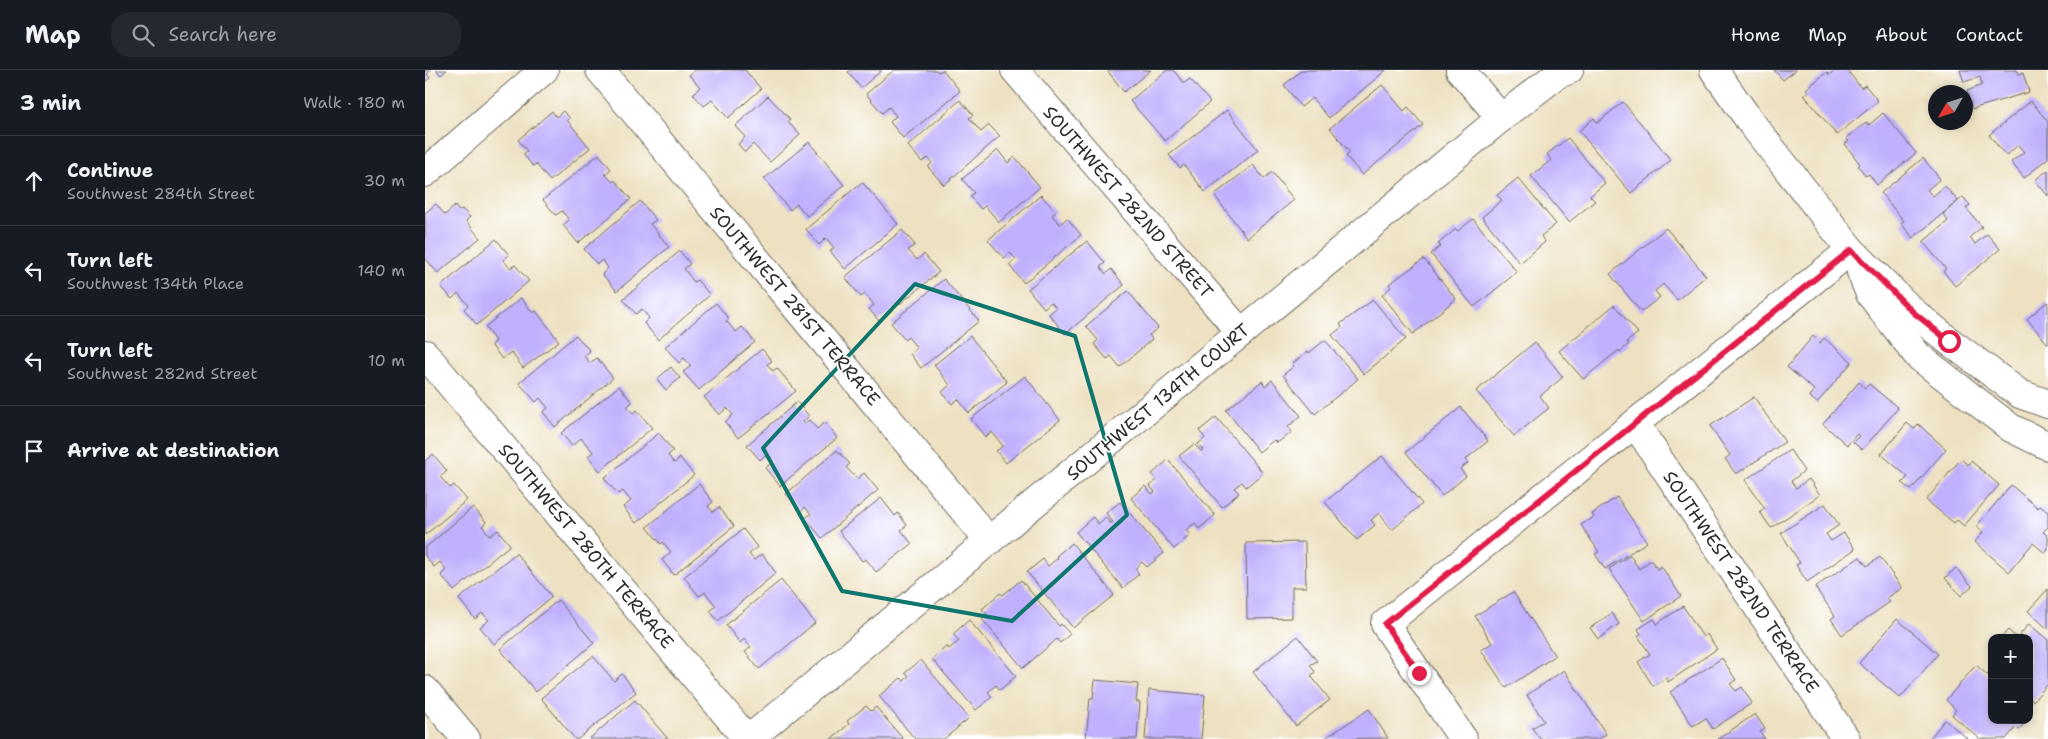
<!DOCTYPE html>
<meta charset="utf-8">
<style>
:root{--surface:#171b24;--page:#242831;--text:#f1f3f6;--muted:#9ea1a6;--line:#363941}
body{margin:0;font-family:"Shantell Sans",sans-serif;background:var(--page);color:var(--text)}
.controls{position:absolute;right:15px;bottom:15px;display:grid;overflow:hidden;border-radius:10px;box-shadow:0 2px 8px #0003}
.controls button{width:45px;height:45px;display:grid;place-items:center;padding:0;border:0;border-bottom:1px solid var(--line);background:var(--surface);color:var(--text);font:25px sans-serif}
.compass{position:absolute;left:1503px;top:15px;width:45px;height:45px;border-radius:50%;background:var(--surface);box-shadow:0 2px 8px #0003;rotate:231deg}
.stop{position:absolute;width:15px;height:15px;margin:-11px;border:4px solid #e11d48;border-radius:50%;background:#fff}
.stop.end{background:#e11d48;border-color:#fff;box-shadow:0 1px 5px #0008}
.list{margin:0;padding:0;list-style:none}
h2{display:flex;justify-content:space-between;align-items:center;height:65px;margin:0;padding:0 20px;font-size:21px}
h2 small{font-size:16px;font-weight:400;color:var(--muted)}
.list li{display:grid;grid-template-columns:32px 1fr auto;gap:15px;align-items:center;box-sizing:border-box;height:90px;padding:0 20px;border-top:1px solid var(--line)}
.list b{display:block;font-size:19px;white-space:nowrap}
.list p{margin:0;font-size:16px;white-space:nowrap;color:var(--muted)}
.list em{font-size:16px;font-style:normal;color:var(--muted)}
.icon{flex:none;width:28px;height:28px;fill:none;stroke:currentColor;stroke-width:2;stroke-linecap:round;stroke-linejoin:round}
.map{position:relative;flex:none;width:1623px;height:669px;overflow:hidden}
header{display:flex;align-items:center;gap:30px;box-sizing:border-box;height:70px;padding:0 25px;background:var(--surface);border-bottom:1px solid var(--line)}
header strong{font-size:24px}
nav{display:flex;gap:28px;margin-inline-start:auto;font-size:18px}
.search{width:350px;height:45px;background:var(--page);display:flex;align-items:center;gap:12px;box-sizing:border-box;padding:0 18px;border-radius:20px;color:var(--muted);font-size:19px}
main{display:flex}
aside{flex:1;background:var(--surface)}
.map>svg:first-child{display:block}
.building{fill:#c0b0fd}
.lines{fill:none;stroke-linecap:round;stroke-linejoin:round}
.minor-casing{stroke:#6f6b60;stroke-width:30}
.tertiary-casing{stroke:#6f6b60;stroke-width:30}
.minor{stroke:#fff;stroke-width:28}
.tertiary{stroke:#fff;stroke-width:28}
.route{stroke:#e11d48;stroke-width:6}
.marked{fill:none;stroke:#0f766e;stroke-width:4;stroke-linejoin:round}
.labels{text-anchor:middle;stroke-width:4;stroke-linejoin:round;paint-order:stroke}
.street-label{font-size:18px;fill:#2b2b2b;stroke:#fff}
</style>
<header>
<strong>Map</strong>
<div class="search"><svg class="icon" aria-label="search" viewBox="0 0 24 24"><circle cx="10" cy="10" r="6"/><path d="M15 15l6 6"/></svg>Search here</div>
<nav><a>Home</a><a>Map</a><a>About</a><a>Contact</a></nav>
</header>
<main>
<aside>
<h2>3 min<small>Walk · 180 m</small></h2>
<ul class="list">
<li><svg class="icon" aria-label="ahead" viewBox="0 0 24 24"><path d="M12 20V5M6 11l6-6 6 6"/></svg><div><b>Continue</b><p>Southwest 284th Street</p></div><em>30 m</em></li>
<li><svg class="icon" aria-label="left" viewBox="0 0 24 24"><path d="M17 20v-9H6M10 6l-5 5 5 5"/></svg><div><b>Turn left</b><p>Southwest 134th Place</p></div><em>140 m</em></li>
<li><svg class="icon" aria-label="left" viewBox="0 0 24 24"><path d="M17 20v-9H6M10 6l-5 5 5 5"/></svg><div><b>Turn left</b><p>Southwest 282nd Street</p></div><em>10 m</em></li>
<li><svg class="icon" aria-label="arrive" viewBox="0 0 24 24"><path d="M6 21V4h12l-3 4 3 4H6"/></svg><div><b>Arrive at destination</b></div></li>
</ul>
</aside>
<div class="map">
<svg width="1623" height="669" viewBox="0 0 1623 669">
<rect width="100%" height="100%" fill="#fff"/>
<filter id="ink" filterUnits="userSpaceOnUse"><feTurbulence type="fractalNoise" baseFrequency=".02" numOctaves="2"/><feDisplacementMap in="SourceGraphic" scale="10" xChannelSelector="R" yChannelSelector="G"/><feConvolveMatrix kernelMatrix="1 2 1 2 8 2 1 2 1" color-interpolation-filters="sRGB"/></filter>
<filter id="wash" filterUnits="userSpaceOnUse"><feTurbulence type="fractalNoise" baseFrequency=".0096" numOctaves="4" result="noise"/><feDisplacementMap in="SourceGraphic" scale="20" xChannelSelector="R" yChannelSelector="G"/><feGaussianBlur stdDeviation="1.12" result="paint"/><feColorMatrix in="noise" values="0 0 0 0 0 0 0 0 0 0 0 0 0 0 0 0 0 1.4 0 .05"/><feComposite in="paint" operator="in"/></filter>
<g filter="url(#wash)">
<rect width="100%" height="100%" fill="#ede1c1"/>
<g id="blocks">
<g class="building">
<path d="M0,0h6l-4,4 3,4 -5,4z"/>
<path d="M11,0h11l-6,5z"/>
<path d="M270,0h50l16,19 -33,29 -16,-18 -8,6 -11,-12 7,-7 -11,-12z"/>
<path d="M426,0h31l-21,18 -13,-16z"/>
<path d="M469,0h42l2,2 5,-2 17,21 -57,47 -13,-16 6,-6 -7,-9 -7,6 -16,-19z"/>
<path d="M682,0h44l-27,22z"/>
<path d="M742,0h6l11,13 6,-4 20,23 -45,39 -35,-40z"/>
<path d="M877,0h84l-57,48 -17,-20 -11,9 -17,-22z"/>
<path d="M1349,0h22l-13,10z"/>
<path d="M1410,0h12l14,18 4,-3 13,16 -41,34 -33,-40 5,-3 -3,-3 21,-17 2,3z"/>
<path d="M1535,0h57l2,4 4,-1 6,19 -57,17 -5,-18 15,-6 -2,-8 -16,5z"/>
<path d="M957,15l22,26 4,-4 15,18 -61,50 -16,-19 4,-3 -20,-25z"/>
<path d="M343,26l22,23 -2,3 12,13 -30,27 -17,-18 -8,8 -7,-8 7,-7 -10,-11z"/>
<path d="M535,30l13,15 -4,3 12,14 8,-7 11,11 -56,49 -16,-18 4,-4 -4,-5 -6,4 -14,-16z"/>
<path d="M1606,31l17,21v36l-24,20 -13,-16 13,-10 -6,-7 -12,11 -17,-21z"/>
<path d="M1198,32l48,58 -40,33 -52,-62 15,-13 3,5z"/>
<path d="M802,40l31,40 -53,42 -21,-27 -4,3 -11,-13z"/>
<path d="M127,41l4,6 7,-6 7,7 -3,2 23,28 -40,33 -14,-17 -3,2 -10,-12 4,-3 -9,-11z"/>
<path d="M1458,43l33,40 -39,32 -8,-11 -3,2 -8,-10 2,-2 -15,-20 4,-3 -3,-3 21,-16 2,3z"/>
<path d="M1143,68l37,45 -15,13 5,5 -26,21 -38,-46 20,-16 -4,-6z"/>
<path d="M384,72l35,43 -37,31 -10,-12 -7,6 -26,-31z"/>
<path d="M573,80l10,13 7,-6 25,30 -41,35 -14,-16 -4,3 -11,-13 4,-3 -12,-14z"/>
<path d="M174,84l12,15 -6,5 8,8 2,-2 16,19 -53,44 -15,-18 6,-5 -7,-9 -6,4 -13,-15z"/>
<path d="M1498,88l17,21 -13,11 6,6 12,-10 13,15 -45,37 -12,-15 3,-2 -23,-28z"/>
<path d="M828,95l11,14 8,-7 22,28 -47,38 -33,-43z"/>
<path d="M1623,100v26l-13,-16z"/>
<path d="M1093,108l38,46 -15,12 4,6 -25,21 -38,-46 20,-17 -5,-5z"/>
<path d="M437,112l36,42 -53,45 -15,-18 4,-3 -8,-10 -7,7 -13,-16z"/>
<path d="M616,125l15,17 -4,3 8,9 7,-6 14,17 -57,48 -15,-18 7,-6 -6,-6 -6,5 -16,-18z"/>
<path d="M1538,127l7,8 -4,3 16,19 -12,10 5,7 12,-10 13,15 -45,37 -12,-15 3,-2 -23,-27 25,-21 -5,-7z"/>
<path d="M215,131l16,19 -6,4 19,23 -52,44 -15,-17 6,-6 -6,-8 -5,4 -13,-15z"/>
<path d="M11,134l9,11 10,-9 4,5 3,-2 8,8 -4,4 14,17 -42,35 -13,-15v-45z"/>
<path d="M1048,149l44,53 -43,35 -43,-53 10,-8 -3,-2 18,-15 2,2z"/>
<path d="M1241,158l40,48 -29,24 -14,-16 -8,7 5,6 -19,15 -31,-38z"/>
<path d="M477,160l13,15 -7,5 9,10 7,-6 15,18 -60,49 -10,-12 5,-4 -9,-11 -4,3 -16,-20z"/>
<path d="M71,169l13,16 -6,5 7,8 5,-3 14,16 -52,44 -13,-16 4,-4 -10,-12 -6,6 -11,-13z"/>
<path d="M662,171l18,22 -5,4 6,7 5,-5 13,16 -59,49 -16,-20 7,-6 -5,-6 -7,6 -16,-19z"/>
<path d="M255,181l10,13 -6,5 10,13 3,-2 13,15 -52,45 -14,-17 5,-5 -7,-9 -6,5 -13,-15z"/>
<path d="M999,189l32,40 -43,35 -31,-39 9,-8 -2,-3z"/>
<path d="M519,209l35,42 -58,47 -11,-14 7,-6 -9,-11 -3,3 -14,-17z"/>
<path d="M703,221l30,37 -9,7 3,4 -32,28 -9,-11 -4,3 -13,-15 4,-4 -12,-14z"/>
<path d="M96,228l12,15 3,-2 23,30 -36,27 -12,-16 -9,7 -11,-14 4,-4 -10,-14z"/>
<path d="M948,230l33,39 -42,35 -32,-39 10,-8 -2,-3z"/>
<path d="M1622,232l1,1v41l-21,-25z"/>
<path d="M291,233l13,16 -3,2 10,11 6,-5 13,15 -56,48 -16,-18 8,-6 -7,-8 -5,5 -14,-16z"/>
<path d="M1189,235l24,28 -11,9 2,2 -9,8 -1,-2 -36,29 -24,-28z"/>
<path d="M151,265l14,16 -6,5 6,7 7,-5 16,20 -58,49 -12,-15 5,-4 -8,-10 -4,4 -17,-19z"/>
<path d="M545,266l37,46 -38,31 -11,-14 -6,5 -10,-12 8,-7 -16,-20z"/>
<path d="M1388,266l7,7 4,-5 28,24 -35,41 -8,-7 5,-6 -27,-23z"/>
<path d="M900,270l33,39 -43,35 -32,-39 11,-9 -2,-2 16,-13 1,2z"/>
<path d="M1110,272l28,35 -23,19 9,12 -35,28 -38,-45z"/>
<path d="M337,279l10,12 -5,3 6,7 4,-3 19,23 -58,47 -13,-16 8,-7 -6,-7 -8,7 -15,-18z"/>
<path d="M246,297l9,11 -14,12 -9,-11z"/>
<path d="M600,306l35,44 -54,43 -10,-12 7,-5 -11,-14 -7,5 -14,-18z"/>
<path d="M847,310l29,36 -13,11 4,5 -15,11 -3,-3 -15,12 -33,-42 36,-29 3,5z"/>
<path d="M1434,312l6,6 4,-4 29,24 -36,42 -9,-8 6,-6 -2,-2 -10,11 -24,-21z"/>
<path d="M194,316l13,16 -5,5 6,6 4,-3 15,18 -52,43 -12,-15 5,-4 -12,-14 -9,8 -11,-13z"/>
<path d="M1329,327l31,45 -49,32 -11,-15 5,-4 -20,-29z"/>
<path d="M372,332l12,14 -6,6 1,2 5,-4 8,9 8,-7 12,16 -57,48 -15,-18 7,-5 -7,-8 -5,5 -13,-15z"/>
<path d="M1036,337l27,34 -23,19 3,3 -8,6 6,7 -24,20 -36,-44z"/>
<path d="M791,347l47,56 -17,14 -4,-5 -8,6 5,5 -17,14 -43,-51 15,-12 7,7 2,-1 -5,-6 7,-6 -6,-7z"/>
<path d="M1482,353l7,6 4,-5 28,25 -35,41 -9,-7 6,-6 -27,-23z"/>
<path d="M234,363l14,18 -5,4 6,8 6,-5 14,17 -58,48 -13,-16 8,-6 -8,-10 -5,3 -14,-16z"/>
<path d="M412,380l13,14 -4,3 11,12 7,-6 14,17 -56,48 -17,-20 6,-4 -6,-7 -4,4 -15,-17z"/>
<path d="M1365,380l14,21 -13,10 5,7 13,-9 11,16 -49,33 -11,-16 5,-3 -20,-29z"/>
<path d="M8,384l14,17 -7,6 10,11 4,-3 13,15 -42,35v-74z"/>
<path d="M957,386l40,48 -30,26 -13,-17 -8,7 4,5 -18,15 -32,-38z"/>
<path d="M1536,389l7,6 3,-4 28,24 -35,41 -7,-6 -3,3 -28,-23z"/>
<path d="M743,390l47,55 -16,14 -4,-6 -9,7 4,5 -16,14 -43,-51 14,-12 7,8 3,-2 -5,-6 7,-6 -5,-6z"/>
<path d="M274,414l14,18 -5,4 5,6 6,-5 15,19 -60,49 -12,-15 9,-8 -8,-10 -2,2 -14,-17z"/>
<path d="M1586,415l27,23 2,-2 8,6v15l-5,5 5,4v14l-3,3 -12,-10 -24,29 -34,-30 8,-10 -7,-5z"/>
<path d="M1192,427l30,45 -42,27 -10,-15 4,-2 -18,-27 13,-8 -2,-3z"/>
<path d="M456,428l14,18 3,-3 9,12 -6,5 11,14 -36,28 -10,-13 -4,2 -23,-30z"/>
<path d="M695,432l44,51 -17,14 -5,-5 -7,7 4,5 -16,14 -47,-56 17,-15 5,7 8,-7 4,6 3,-1 -7,-9z"/>
<path d="M1400,434l14,21 -13,9 5,7 13,-8 11,16 -48,33 -11,-17 4,-2 -19,-30z"/>
<path d="M48,437l13,15 -4,4 8,10 8,-6 12,15 -56,46 -13,-16 5,-5 -6,-8 -6,5 -9,-11v-8z"/>
<path d="M318,459l14,18 -8,7 5,6 8,-6 14,19 -58,48 -8,-10 6,-5 -11,-14 -6,4 -15,-19z"/>
<path d="M880,472l1,45h-14v31l-45,1 -1,-76z"/>
<path d="M647,473l42,52 -41,33 -46,-56 16,-13 5,7 10,-8 -2,-2z"/>
<path d="M91,483l36,44 -58,47 -14,-17 9,-7 -7,-7 -7,6 -16,-20z"/>
<path d="M1205,485l9,14 12,-9 6,9 4,-3 20,30 -37,25 -35,-52z"/>
<path d="M1435,487l7,9 13,-9 22,31 -15,10 3,4 -48,33 -11,-16 4,-3 -20,-29z"/>
<path d="M1531,498l16,18 -11,10 -16,-18z"/>
<path d="M356,510l34,43 -56,46 -14,-17 6,-5 -7,-8 -4,4 -14,-18z"/>
<path d="M596,510l38,46 2,-2 9,10 -10,9 -3,-4 -34,29 -41,-49 5,-5 -5,-5 18,-16 3,2z"/>
<path d="M1623,519v40l-20,-18z"/>
<path d="M1088,522l42,64 -49,32 -25,-38 11,-7 -17,-27z"/>
<path d="M133,530l36,43 -58,49 -36,-43z"/>
<path d="M1258,536l20,31 4,-3 10,15 -49,33 -2,-4 -13,8 -15,-24 12,-8 -12,-18 3,-2 -3,-5 16,-10 3,5z"/>
<path d="M1187,543l7,11 -21,15 -8,-11z"/>
<path d="M1472,549l41,35 -38,44 -41,-35z"/>
<path d="M544,550l47,56 -16,14 -4,-5 -8,7 4,5 -16,13 -44,-51 15,-13 2,3 10,-8 -6,-7z"/>
<path d="M1604,554l19,16v44l-15,17 -4,-4v-59h-28l7,-8 9,8z"/>
<path d="M873,566l19,25 -7,4 5,7 -4,4 19,24 -34,26 -43,-54z"/>
<path d="M168,586l21,25 8,-7 14,18 -58,47h-3l-34,-41z"/>
<path d="M1297,588l14,22 -6,4 6,7 6,-4 10,16 -39,26 -7,-11 -13,8 -23,-34z"/>
<path d="M496,590l48,58 -25,21h-29l-36,-43 22,-18 3,3 5,-5 -4,-3z"/>
<path d="M1551,595l11,10 2,-2 3,3v44h35l-8,10 -3,-3 -10,12h-26l-28,-24 4,-5 -10,-10z"/>
<path d="M1139,600l42,64 -7,5h-59l-8,-11 12,-7 -17,-26z"/>
<path d="M670,610l43,4 -2,18h4l-3,37h-51l4,-41h3z"/>
<path d="M724,620l56,5 -4,44h-56z"/>
<path d="M210,630l33,39h-79z"/>
<path d="M441,636l5,5 5,-4 27,32h-72l18,-15 -2,-3z"/>
<path d="M944,639l19,29 -64,1z"/>
<path d="M1330,644l10,15 -5,3 5,7h-47z"/>
<path d="M1520,650l23,19h-39z"/>
</g>
</g>
</g>
<g filter="url(#ink)">
<use href="#blocks" fill-opacity="0" stroke="#6f6b60" stroke-width="1"/>
<g class="lines">
<g class="minor-casing">
<g id="minor">
<path d="M175,0l389,471"/>
<path d="M590,0l226,263"/>
<path d="M1035,0l41,48"/>
<path d="M1289,0l38,54 99,126 62,62 36,29 71,53 28,10"/>
<path d="M0,103l119,-103"/>
<path d="M1436,202l9,22 48,62 93,72 37,18"/>
<path d="M0,284l322,385"/>
<path d="M1211,355l210,314"/>
<path d="M324,669l752,-621 57,-44 11,-4"/>
<path d="M1038,669l-78,-115 466,-374"/>
</g>
</g>
<g class="tertiary-casing">
<path id="tertiary" d="M0,620l41,49"/>
</g>
<use href="#minor" class="minor"/>
<use href="#tertiary" class="tertiary"/>
</g>
</g>
<g class="lines" filter="url(#ink)">
<path class="route" d="M994,603l-34,-49 466,-374 62,62 36,29"/>
</g>
<path class="marked" d="M490,214l160,52 52,179 -115,106 -170,-30 -79,-143z"/>
<g class="labels">
<g class="street-label">
<text transform="translate(703 132) rotate(49)" y="6">SOUTHWEST 282ND STREET</text>
<text transform="translate(370 236) rotate(50)" y="6">SOUTHWEST 281ST TERRACE</text>
<text transform="translate(733 332) rotate(-40)" y="6">SOUTHWEST 134TH COURT</text>
<text transform="translate(161 476) rotate(50)" y="6">SOUTHWEST 280TH TERRACE</text>
<text transform="translate(1316 512) rotate(56)" y="6">SOUTHWEST 282ND TERRACE</text>
</g>
</g>
</svg>
<div class="controls">
<button>+</button>
<button>−</button>
</div>
<svg class="compass" viewBox="-18 -18 36 36"><path d="M0-13l5 13h-10z" fill="#e53935"/><path d="M0 13l5-13h-10z" fill="#9ea1a6"/></svg>
<div class="stop" style="left:1524px;top:271px"></div>
<div class="stop end" style="left:994px;top:603px"></div>
</div>
</main>
